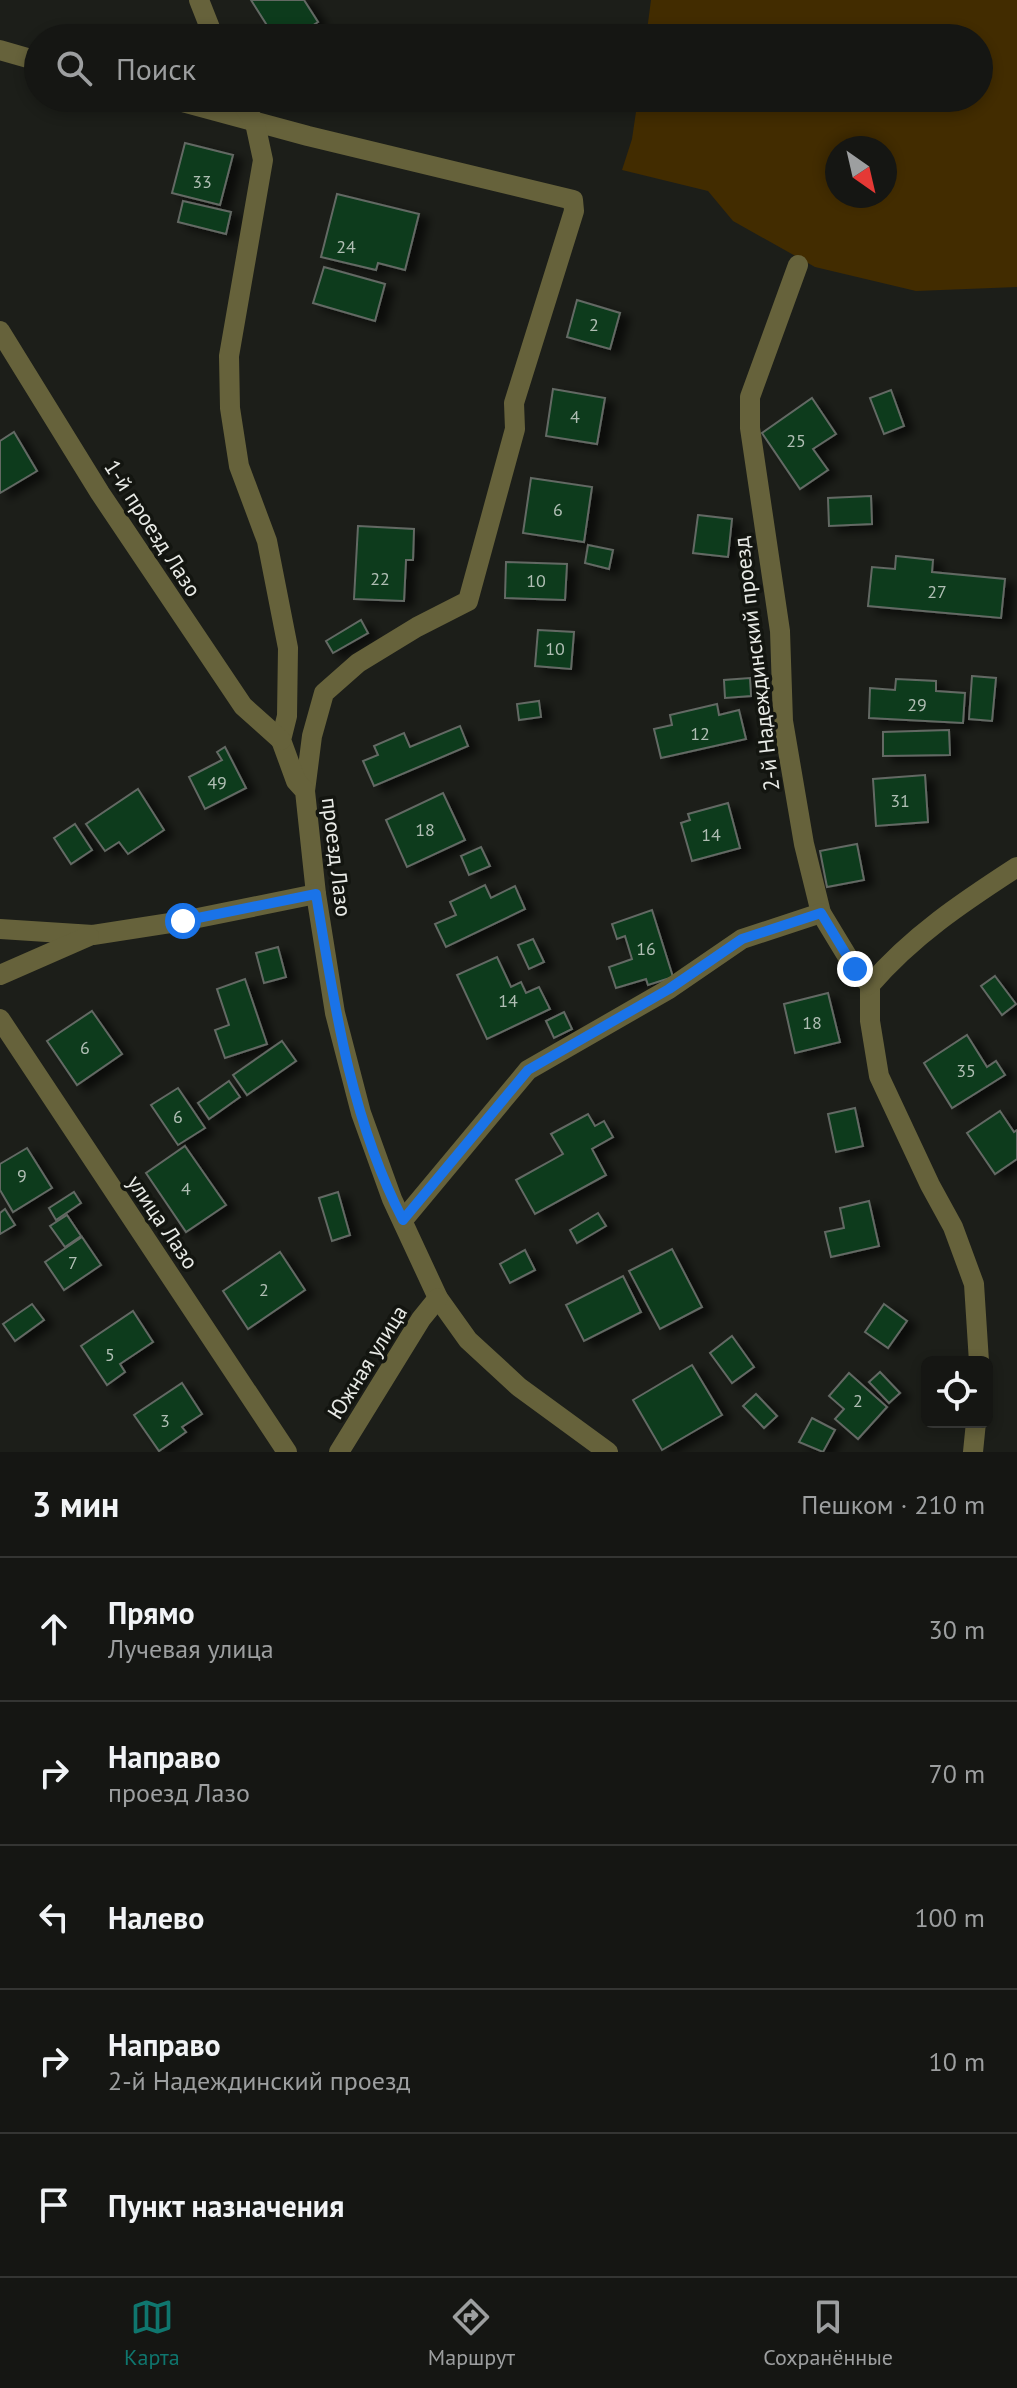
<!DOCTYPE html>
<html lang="ru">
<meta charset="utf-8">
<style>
:root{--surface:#151613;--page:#1e1f1c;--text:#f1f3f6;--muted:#9d9fa0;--line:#343533;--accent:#0f766e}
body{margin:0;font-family:"PT Sans",sans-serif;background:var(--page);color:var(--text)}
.controls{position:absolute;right:24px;bottom:24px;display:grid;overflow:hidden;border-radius:12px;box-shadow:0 4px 12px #0003}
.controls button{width:72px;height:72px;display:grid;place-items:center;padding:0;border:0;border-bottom:2px solid var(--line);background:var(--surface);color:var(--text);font:40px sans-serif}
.compass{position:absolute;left:825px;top:136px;width:72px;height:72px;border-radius:50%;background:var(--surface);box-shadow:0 4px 12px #0003;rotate:146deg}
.stop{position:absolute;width:24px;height:24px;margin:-18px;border:6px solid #1a73e8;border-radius:50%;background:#fff}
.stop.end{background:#1a73e8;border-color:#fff;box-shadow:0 2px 8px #0008}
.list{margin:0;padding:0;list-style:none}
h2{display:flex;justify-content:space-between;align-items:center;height:104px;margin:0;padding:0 32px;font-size:34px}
h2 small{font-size:26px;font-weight:400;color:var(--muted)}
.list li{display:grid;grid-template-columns:52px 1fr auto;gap:24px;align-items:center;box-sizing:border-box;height:144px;padding:0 32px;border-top:2px solid var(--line)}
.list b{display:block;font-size:30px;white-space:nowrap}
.list p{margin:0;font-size:26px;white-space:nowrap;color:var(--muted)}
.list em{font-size:26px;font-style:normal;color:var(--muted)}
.icon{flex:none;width:44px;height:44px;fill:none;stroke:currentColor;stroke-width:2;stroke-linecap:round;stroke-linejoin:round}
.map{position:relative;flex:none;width:1017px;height:1452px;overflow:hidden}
.search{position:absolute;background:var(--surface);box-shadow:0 4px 12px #0003;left:24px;right:24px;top:24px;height:88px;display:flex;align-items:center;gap:20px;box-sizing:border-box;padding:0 28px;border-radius:44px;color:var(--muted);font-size:30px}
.sheet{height:824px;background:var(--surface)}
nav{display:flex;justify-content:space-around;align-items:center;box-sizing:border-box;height:112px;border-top:2px solid var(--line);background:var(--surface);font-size:22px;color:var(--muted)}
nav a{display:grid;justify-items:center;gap:4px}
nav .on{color:var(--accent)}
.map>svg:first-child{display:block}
.green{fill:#422c00;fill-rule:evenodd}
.building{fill:#093b1c;stroke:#636964;stroke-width:2;filter:url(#shadow)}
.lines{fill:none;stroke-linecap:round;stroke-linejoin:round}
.minor{stroke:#66623b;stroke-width:20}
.route{stroke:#1a73e8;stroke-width:10}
.labels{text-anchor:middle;stroke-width:7;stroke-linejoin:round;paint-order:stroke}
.number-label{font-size:18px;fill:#b0beb4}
.street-label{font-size:22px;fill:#e8eae6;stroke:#131510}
</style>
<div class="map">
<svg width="1017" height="1452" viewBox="0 0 1017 1452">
<defs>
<filter id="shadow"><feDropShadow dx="9" dy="5" stdDeviation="4" flood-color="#0009"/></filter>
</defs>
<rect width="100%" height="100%" fill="#1c1e19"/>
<path class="green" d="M651,0h366v287l-101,4 -101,-24 -82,-46 -25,-30 -86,-21 10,-31 6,-41h341v-60h-333zM837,148h48v48h-48z"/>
<g class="building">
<path d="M251,0h53l14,22 -25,16h-18z"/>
<path d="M185,143l48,12 -13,50 -48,-12z"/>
<path d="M337,194l82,20 -14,56 -27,-7 -2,7 -55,-13z"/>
<path d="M183,201l48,11 -5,22 -48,-12z"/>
<path d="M324,267l61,17 -10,37 -62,-18z"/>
<path d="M577,300l43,13 -10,36 -43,-12z"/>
<path d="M553,389l52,9 -8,46 -51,-8z"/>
<path d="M891,390l13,36 -20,8 -14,-36z"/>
<path d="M812,398l24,36 -23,15 15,21 -28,19 -38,-56z"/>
<path d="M14,432l23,39 -37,22v-52z"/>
<path d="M531,478l61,9 -8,55 -61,-9z"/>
<path d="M871,496l1,28 -43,2 -1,-28z"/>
<path d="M698,515l34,4 -4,38 -35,-4z"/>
<path d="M358,526l56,3 -1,31h-7l-2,41 -50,-2z"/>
<path d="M588,545l25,5 -4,19 -24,-6z"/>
<path d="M896,556l37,4 -1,12 73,7 -4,39 -133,-12 4,-39 23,2z"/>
<path d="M506,562l61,2 -2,36 -60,-2z"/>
<path d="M361,620l7,13 -35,20 -7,-12z"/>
<path d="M538,630l36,2 -3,37 -36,-3z"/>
<path d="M972,676l24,2 -4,43 -23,-2z"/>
<path d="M750,678l1,18 -26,2 -1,-18z"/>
<path d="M896,679l40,2v10l29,2 -2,30 -94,-5 1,-30 25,2z"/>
<path d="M539,701l2,16 -22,3 -2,-16z"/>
<path d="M717,704l2,11 20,-5 7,29 -85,19 -7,-29 18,-4 -2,-10z"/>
<path d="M460,726l8,20 -94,40 -11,-25 15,-6 -4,-9 30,-13 6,14z"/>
<path d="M949,730l1,25 -67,1v-24z"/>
<path d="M225,747l21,41 -41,21 -16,-32 33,-17 -5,-8z"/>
<path d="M925,775l3,47 -52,4 -3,-47z"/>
<path d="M138,789l26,41 -36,24 -9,-12 -14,9 -19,-27z"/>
<path d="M443,793l22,47 -58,27 -21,-47z"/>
<path d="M728,803l12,45 -48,13 -11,-38 9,-3 -2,-6z"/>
<path d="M75,824l17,26 -21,14 -17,-26z"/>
<path d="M857,844l7,36 -37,7 -7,-36z"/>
<path d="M481,847l9,19 -21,9 -8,-19z"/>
<path d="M485,885l6,13 24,-12 10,23 -79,38 -11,-23 21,-9 -6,-13z"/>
<path d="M652,910l21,67 -25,8 -2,-6 -30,9 -7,-21 23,-8 -7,-23 -8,3 -5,-15z"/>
<path d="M533,939l11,23 -15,7 -11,-24z"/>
<path d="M278,947l8,30 -22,6 -8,-30z"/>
<path d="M497,957l14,30 10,-5 5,11 13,-6 11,22 -63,30 -30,-64z"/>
<path d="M995,976l21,28 -14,11 -21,-29z"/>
<path d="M245,979l22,65 -42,14 -10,-28 14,-5 -12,-36z"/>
<path d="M828,993l12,49 -45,11 -11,-49z"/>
<path d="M92,1011l30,43 -45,31 -30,-44z"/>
<path d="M564,1012l8,17 -18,9 -8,-17z"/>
<path d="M967,1035l20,32 9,-6 9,14 -53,33 -28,-45z"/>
<path d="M282,1041l14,20 -49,34 -14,-20z"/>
<path d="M229,1081l11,16 -31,22 -11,-16z"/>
<path d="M178,1088l27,40 -27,17 -27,-40z"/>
<path d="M855,1108l8,38 -27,6 -8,-38z"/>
<path d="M1000,1111l14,21 3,-2v29l-22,15 -28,-41z"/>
<path d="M588,1114l7,12 9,-5 9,16 -21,12 14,26 -71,39 -19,-34 47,-26 -12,-20z"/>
<path d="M185,1146l41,59 -40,27 -40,-59z"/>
<path d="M27,1148l25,40 -39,24 -13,-22v-26z"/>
<path d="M74,1192l7,11 -25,17 -7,-12z"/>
<path d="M338,1192l12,43 -18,6 -13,-43z"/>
<path d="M869,1201l10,45 -48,11 -6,-25 19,-4 -4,-20z"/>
<path d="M5,1209l10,16 -15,9v-21z"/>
<path d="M598,1213l8,13 -29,17 -7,-13z"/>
<path d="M67,1215l14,21 -16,11 -15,-21z"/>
<path d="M82,1237l19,28 -37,25 -19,-28z"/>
<path d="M672,1249l30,58 -42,22 -31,-58z"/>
<path d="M525,1250l10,20 -25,13 -10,-19z"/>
<path d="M280,1252l25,38 -57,39 -25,-38z"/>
<path d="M623,1276l18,36 -57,29 -18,-36z"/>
<path d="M32,1304l12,16 -29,21 -12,-17z"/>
<path d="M884,1304l23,17 -19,27 -23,-16z"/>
<path d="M133,1311l20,31 -33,22 5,8 -18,13 -26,-39z"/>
<path d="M732,1336l22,31 -22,16 -22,-30z"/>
<path d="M692,1365l30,50 -60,35 -29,-50z"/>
<path d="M880,1372l20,21 -11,10 -20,-21z"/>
<path d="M849,1373l38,34 -29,32 -23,-20 9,-10 -15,-13z"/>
<path d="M182,1383l20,31 -20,13 4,5 -27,19 -25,-36z"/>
<path d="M756,1394l21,22 -13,12 -21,-22z"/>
<path d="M812,1418l23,12 -12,22 -24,-10z"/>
</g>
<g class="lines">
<g class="minor">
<path d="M199,0l15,38"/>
<path d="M0,50l38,11"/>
<path d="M168,98l140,38 265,64 1,11 -60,192 1,26 -47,172 -51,26 -59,36 -34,30 -12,43 -7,55"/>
<path d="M238,98l17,25 8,37 -34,196 1,52 9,58 28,75 21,107 -1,68 -6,24 15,41 9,10 11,103 19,119 26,100 31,86 46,99 30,42 51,47 89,65"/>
<path d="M798,265l-48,132v31l30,203 3,90 21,123 17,69 34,56 15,16v36l9,55 51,109 23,42 21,57 5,78"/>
<path d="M0,331l100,162 143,213 38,34"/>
<path d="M0,929l93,6 90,-14 133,-27"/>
<path d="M0,975l89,-39"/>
<path d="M870,985c42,-49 93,-83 147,-118"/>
<path d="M0,1019l287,433"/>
<path d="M403,1220l125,-150 141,-81 73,-50 79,-26"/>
<path d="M339,1452l82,-133 17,-21"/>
<path d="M973,1452l3,-30"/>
</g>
</g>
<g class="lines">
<path class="route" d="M183,921l133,-27c18,110 35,226 87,326l125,-150 141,-81 73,-50 79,-26 34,56"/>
</g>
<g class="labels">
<g class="number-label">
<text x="202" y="188">33</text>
<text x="346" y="253">24</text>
<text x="594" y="331">2</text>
<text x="575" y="423">4</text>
<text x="796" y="447">25</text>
<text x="558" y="516">6</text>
<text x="380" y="585">22</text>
<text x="536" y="587">10</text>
<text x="937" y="598">27</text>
<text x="555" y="655">10</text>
<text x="917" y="711">29</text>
<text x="700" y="740">12</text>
<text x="217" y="789">49</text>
<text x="900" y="807">31</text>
<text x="425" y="836">18</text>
<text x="711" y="841">14</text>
<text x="646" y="955">16</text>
<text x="508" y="1007">14</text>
<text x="812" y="1029">18</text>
<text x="85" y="1054">6</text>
<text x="966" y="1077">35</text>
<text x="178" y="1123">6</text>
<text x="22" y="1182">9</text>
<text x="186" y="1195">4</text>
<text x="73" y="1269">7</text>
<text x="264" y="1296">2</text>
<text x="110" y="1361">5</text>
<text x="858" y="1407">2</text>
<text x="165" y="1427">3</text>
</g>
<g class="street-label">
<text transform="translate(153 528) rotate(57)" y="8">1-й проезд Лазо</text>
<text transform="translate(756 664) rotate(-97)" y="8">2-й Надеждинский проезд</text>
<text transform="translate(337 857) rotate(83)" y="8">проезд Лазо</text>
<text transform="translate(163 1222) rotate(56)" y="8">улица Лазо</text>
<text transform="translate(367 1362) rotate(-58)" y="8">Южная улица</text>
</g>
</g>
</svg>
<div class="controls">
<button><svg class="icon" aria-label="locate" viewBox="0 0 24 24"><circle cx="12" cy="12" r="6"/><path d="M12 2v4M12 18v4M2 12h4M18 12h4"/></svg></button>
</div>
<svg class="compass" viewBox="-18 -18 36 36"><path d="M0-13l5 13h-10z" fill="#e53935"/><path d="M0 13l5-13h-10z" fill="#9d9fa0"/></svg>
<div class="stop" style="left:183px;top:921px"></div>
<div class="stop end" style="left:855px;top:969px"></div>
<div class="search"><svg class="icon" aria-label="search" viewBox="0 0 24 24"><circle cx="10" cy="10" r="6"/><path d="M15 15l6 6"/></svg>Поиск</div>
</div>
<section class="sheet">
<h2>3 мин<small>Пешком · 210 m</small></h2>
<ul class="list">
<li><svg class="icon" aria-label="ahead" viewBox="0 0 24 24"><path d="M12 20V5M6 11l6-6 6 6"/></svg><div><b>Прямо</b><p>Лучевая улица</p></div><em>30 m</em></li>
<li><svg class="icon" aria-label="right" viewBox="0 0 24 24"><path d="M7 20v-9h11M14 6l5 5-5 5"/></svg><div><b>Направо</b><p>проезд Лазо</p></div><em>70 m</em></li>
<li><svg class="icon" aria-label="left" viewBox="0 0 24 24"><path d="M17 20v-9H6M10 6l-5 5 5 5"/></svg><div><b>Налево</b></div><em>100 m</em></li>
<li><svg class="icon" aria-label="right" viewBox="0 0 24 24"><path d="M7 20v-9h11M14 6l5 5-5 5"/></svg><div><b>Направо</b><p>2-й Надеждинский проезд</p></div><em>10 m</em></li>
<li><svg class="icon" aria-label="arrive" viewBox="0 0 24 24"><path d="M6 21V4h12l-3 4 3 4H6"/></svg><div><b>Пункт назначения</b></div></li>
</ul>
</section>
<nav>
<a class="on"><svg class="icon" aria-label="map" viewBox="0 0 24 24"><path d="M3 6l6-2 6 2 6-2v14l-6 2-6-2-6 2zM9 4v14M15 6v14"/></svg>Карта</a>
<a><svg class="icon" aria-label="directions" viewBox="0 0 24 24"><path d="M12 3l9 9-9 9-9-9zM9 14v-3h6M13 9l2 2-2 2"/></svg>Маршрут</a>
<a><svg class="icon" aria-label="saved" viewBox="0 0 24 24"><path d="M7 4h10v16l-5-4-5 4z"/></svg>Сохранённые</a>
</nav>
